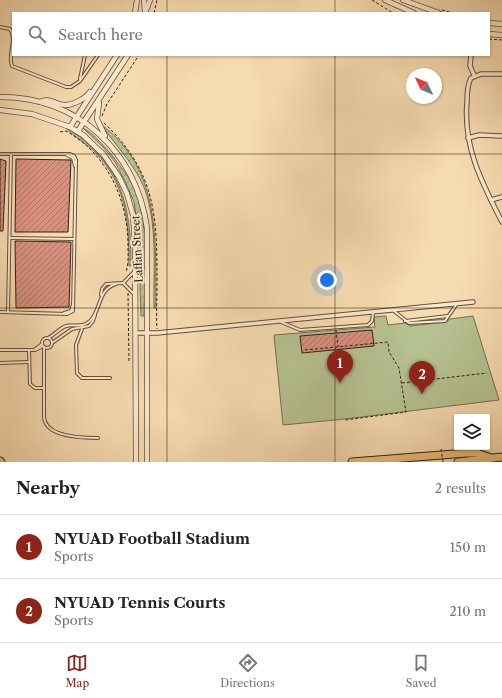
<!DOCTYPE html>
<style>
:root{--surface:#fff;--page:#f6f6f6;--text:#222;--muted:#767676;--line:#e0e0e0;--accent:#8f2418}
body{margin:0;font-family:"Libre Caslon Text",serif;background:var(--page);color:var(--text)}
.controls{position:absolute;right:12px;bottom:12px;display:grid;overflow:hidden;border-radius:0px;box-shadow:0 1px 3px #0004}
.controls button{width:36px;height:36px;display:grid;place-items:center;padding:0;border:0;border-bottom:1px solid var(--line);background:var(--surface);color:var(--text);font:20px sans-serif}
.compass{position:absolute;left:406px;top:68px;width:36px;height:36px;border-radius:50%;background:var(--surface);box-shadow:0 1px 3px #0004;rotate:314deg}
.you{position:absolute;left:327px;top:280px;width:14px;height:14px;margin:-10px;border:3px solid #fff;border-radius:50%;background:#1a73e8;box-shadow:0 0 0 6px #1a73e833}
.badge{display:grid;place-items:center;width:26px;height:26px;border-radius:50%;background:var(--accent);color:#fff;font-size:13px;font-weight:700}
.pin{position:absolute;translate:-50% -33px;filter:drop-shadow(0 1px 2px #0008)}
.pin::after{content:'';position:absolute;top:21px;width:14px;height:12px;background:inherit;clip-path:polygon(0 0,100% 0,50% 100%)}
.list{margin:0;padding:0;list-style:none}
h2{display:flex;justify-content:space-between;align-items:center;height:52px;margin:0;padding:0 16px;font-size:17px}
h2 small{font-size:13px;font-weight:400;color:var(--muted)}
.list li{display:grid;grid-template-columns:26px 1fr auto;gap:12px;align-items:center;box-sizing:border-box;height:64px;padding:0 16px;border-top:1px solid var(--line)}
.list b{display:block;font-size:15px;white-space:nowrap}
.list p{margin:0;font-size:13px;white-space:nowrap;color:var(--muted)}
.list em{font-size:13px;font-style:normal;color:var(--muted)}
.icon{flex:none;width:22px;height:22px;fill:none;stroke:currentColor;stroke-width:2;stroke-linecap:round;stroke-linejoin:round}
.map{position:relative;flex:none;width:502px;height:462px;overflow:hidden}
.search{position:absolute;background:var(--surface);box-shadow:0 1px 3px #0004;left:12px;right:12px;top:12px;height:44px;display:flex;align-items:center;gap:10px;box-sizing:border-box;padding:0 14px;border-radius:0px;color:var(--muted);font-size:15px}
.sheet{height:180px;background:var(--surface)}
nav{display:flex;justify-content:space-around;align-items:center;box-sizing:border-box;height:56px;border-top:1px solid var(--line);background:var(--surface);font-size:11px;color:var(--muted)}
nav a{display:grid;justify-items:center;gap:2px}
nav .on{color:var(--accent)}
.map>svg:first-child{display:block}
.green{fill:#b6c191;stroke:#747054}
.garden{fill:url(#garden-furrows);stroke:#747054}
.building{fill:url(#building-hatch);stroke:#322016}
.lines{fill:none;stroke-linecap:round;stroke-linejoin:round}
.service-casing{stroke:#634f3c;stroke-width:4}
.minor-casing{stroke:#634f3c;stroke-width:5.5}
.tertiary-casing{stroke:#634f3c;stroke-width:6}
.motorway-casing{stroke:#322016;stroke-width:9}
.path{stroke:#322016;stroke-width:1;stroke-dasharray:3 2;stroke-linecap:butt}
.service{stroke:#fae8cc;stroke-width:2}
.minor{stroke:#fae8cc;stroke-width:3.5}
.tertiary{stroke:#fae8cc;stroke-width:4.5}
.motorway{stroke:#ecbe78;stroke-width:7}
.path-bridge{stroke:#322016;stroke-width:1;stroke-dasharray:3 2;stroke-linecap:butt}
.grid{fill:none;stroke:#322016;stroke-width:1;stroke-opacity:0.55}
.labels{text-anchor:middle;stroke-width:4;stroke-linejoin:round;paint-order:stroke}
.street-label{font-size:11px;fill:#322016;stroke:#fae8cc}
</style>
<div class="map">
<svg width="502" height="462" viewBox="0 0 502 462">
<defs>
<pattern id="garden-furrows" width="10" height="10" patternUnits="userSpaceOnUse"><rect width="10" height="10" fill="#b6c191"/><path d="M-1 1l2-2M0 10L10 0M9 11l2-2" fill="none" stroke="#959c75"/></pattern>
<pattern id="building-hatch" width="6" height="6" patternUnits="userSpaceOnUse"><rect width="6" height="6" fill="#d6917f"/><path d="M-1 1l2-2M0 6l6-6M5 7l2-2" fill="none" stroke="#ae7667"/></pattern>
</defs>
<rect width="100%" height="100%" fill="#f7dbb0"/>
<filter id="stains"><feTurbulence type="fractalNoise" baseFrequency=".005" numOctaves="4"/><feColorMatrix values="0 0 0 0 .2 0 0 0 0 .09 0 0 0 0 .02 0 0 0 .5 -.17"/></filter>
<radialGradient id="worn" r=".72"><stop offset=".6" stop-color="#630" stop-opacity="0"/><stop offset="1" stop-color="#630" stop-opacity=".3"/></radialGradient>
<path class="green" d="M386,316l2,9 17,-2 5,3 36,-4 4,-3 23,-3 26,84 -154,19 -62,6 -9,-90 101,-8 -1,-10z"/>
<g class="garden">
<path d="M102,125c60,46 53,115 54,183h-2c-1,-42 6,-100 -18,-136 -10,-17 -24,-31 -34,-47z"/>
<path d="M65,127c56,35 66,76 66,139h-2c0,-44 -2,-80 -34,-114 -6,-6 -28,-21 -30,-25z"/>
<path d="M83,128c10,5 19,16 27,25 6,7 17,22 22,30 19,35 12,94 12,133h-3l-3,-88 -4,-26 -9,-21 -10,-19 -12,-15z"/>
</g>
<g class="building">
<path d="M0,159l6,2 -3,70h-3z"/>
<path d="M16,159l55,1 -3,72h-53z"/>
<path d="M15,241l56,1 -2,65 -53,1z"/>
<path d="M372,330l2,16 -72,7 -2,-17z"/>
</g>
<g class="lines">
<g class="service-casing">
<g id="service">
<path d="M0,27l10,2c8,12 -3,25 2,37l54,21h5l9,-6 18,-26"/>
<path d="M80,79l5,-24"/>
<path d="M0,154h70l4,2 2,4 -3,151 -6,3 -67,-2"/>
<path d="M67,155l6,3 2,8"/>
<path d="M10,238l64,1"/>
<path d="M123,283l12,12"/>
<path d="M101,295l1,-6 4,-5 17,-1 11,-11"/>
<path d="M394,311l15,12 36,-2 11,-16"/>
<path d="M8,312l3,-157"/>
<path d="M64,313l7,-2 2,-7"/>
<path d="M405,321l43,-5"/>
<path d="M281,322l19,8 68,-5 4,-4 1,-8"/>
<path d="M82,329l-6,16 1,28 5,5h28"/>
<path d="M48,338c6,-3 12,-10 18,-12 9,-2 16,2 24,-5 12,-12 7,-31 26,-37"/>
<circle cx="47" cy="343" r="5"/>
<path d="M52,343l20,-14 17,-3 4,-5 2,-6"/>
<path d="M44,347v70c1,20 39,21 54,21"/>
<path d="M0,350h35l8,-4"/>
<path d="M29,350l1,34 5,4h9"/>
<path d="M34,350l8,-6"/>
<path d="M0,363l29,-1"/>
</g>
</g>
<g class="minor-casing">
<g id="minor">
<path d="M471,55l-1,11 4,9"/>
<path d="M502,74h-21l-10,4c-4,7 -4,16 -4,24 -4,45 15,81 35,120"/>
<path d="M468,138l11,-3 23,1"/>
<path d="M491,200l11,-3"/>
<path d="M136,333h21l316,-31"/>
</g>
</g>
<g class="tertiary-casing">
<g id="tertiary">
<path d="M144,0l1,11"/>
<path d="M385,0l29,13"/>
<path d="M403,0l36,13"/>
<path d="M135,13l2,-13"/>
<path d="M145,13l5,-13"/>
<path d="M489,23l13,1"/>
<path d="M489,34l13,1"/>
<path d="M0,97c79,0 136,55 147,131v234"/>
<path d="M40,102c11,-5 15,3 25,3 8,0 20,-6 25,-13"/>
<path d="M99,103l-2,16 8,17"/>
<path d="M0,110l32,4 38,13 13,8 21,20 15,22 8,17 6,21 2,29 1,218"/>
<path d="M70,127l47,-72"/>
<path d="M78,131l50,-76"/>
</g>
</g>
<g class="motorway-casing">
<g id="motorway">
<path d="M0,461l1,1"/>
<path d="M352,462l115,-9h10l14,5"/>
<path d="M458,462l44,-5"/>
</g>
</g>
<g class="path">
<path d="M372,0l21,13"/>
<path d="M442,10l11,3"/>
<path d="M154,13l3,-13"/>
<path d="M489,39l13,1"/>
<path d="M102,116l5,-12 32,-49"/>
<path d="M104,123c53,50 53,95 53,163 0,14 -1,28 0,43"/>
<path d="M60,132l6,-1c41,23 62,68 62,114 0,10 1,18 -2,27"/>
<path d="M128,293l1,68"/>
<path d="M336,330l2,17"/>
<path d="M305,350l83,-8 1,10 10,16 7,44 -61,8"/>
<path d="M402,383l85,-10"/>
</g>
<use href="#service" class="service"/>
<use href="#minor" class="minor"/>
<use href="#tertiary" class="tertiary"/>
<use href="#motorway" class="motorway"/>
<path class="path-bridge" d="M441,449l2,13"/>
</g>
<path class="grid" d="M167,0v13M335,0v13M167,55v407M335,55v407M0,154h502M0,308h502"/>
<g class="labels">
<g class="street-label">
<text transform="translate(137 249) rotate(-93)" y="4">Laffan Street</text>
</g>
</g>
<rect width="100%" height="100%" filter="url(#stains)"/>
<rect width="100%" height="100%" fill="url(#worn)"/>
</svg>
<div class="controls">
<button><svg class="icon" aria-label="layers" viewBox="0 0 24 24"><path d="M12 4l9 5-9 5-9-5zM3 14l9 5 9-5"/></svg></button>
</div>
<svg class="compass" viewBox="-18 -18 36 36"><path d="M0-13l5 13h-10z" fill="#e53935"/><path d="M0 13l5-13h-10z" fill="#767676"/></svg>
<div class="you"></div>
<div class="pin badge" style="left:340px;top:383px">1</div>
<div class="pin badge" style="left:422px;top:394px">2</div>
<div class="search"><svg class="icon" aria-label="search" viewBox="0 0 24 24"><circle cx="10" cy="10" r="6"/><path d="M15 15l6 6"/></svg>Search here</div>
</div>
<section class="sheet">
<h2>Nearby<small>2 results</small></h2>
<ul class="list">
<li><span class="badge">1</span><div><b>NYUAD Football Stadium</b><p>Sports</p></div><em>150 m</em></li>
<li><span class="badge">2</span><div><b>NYUAD Tennis Courts</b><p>Sports</p></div><em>210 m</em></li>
</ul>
</section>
<nav>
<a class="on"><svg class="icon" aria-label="map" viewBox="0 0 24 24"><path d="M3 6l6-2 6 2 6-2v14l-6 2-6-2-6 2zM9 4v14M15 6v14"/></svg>Map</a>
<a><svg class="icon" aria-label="directions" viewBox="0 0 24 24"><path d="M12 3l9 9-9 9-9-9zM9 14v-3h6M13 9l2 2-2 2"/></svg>Directions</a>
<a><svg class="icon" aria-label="saved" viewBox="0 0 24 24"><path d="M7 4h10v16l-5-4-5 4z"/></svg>Saved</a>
</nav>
